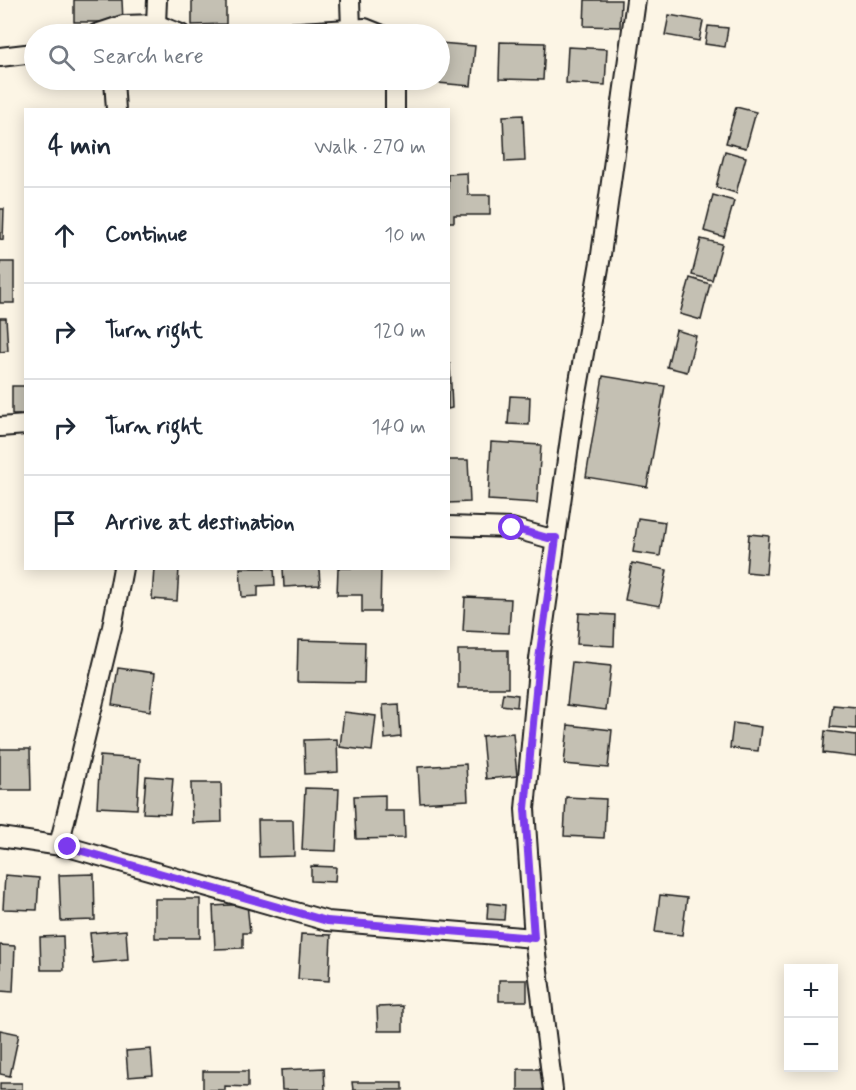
<!DOCTYPE html>
<meta charset="utf-8">
<style>
:root{--surface:#fff;--page:#f2f2f3;--text:#1f2937;--muted:#747a83;--line:#e0e1e3}
body{margin:0;font-family:Mynerve,sans-serif;background:var(--page);color:var(--text)}
.controls{position:absolute;right:18px;bottom:18px;display:grid;overflow:hidden;border-radius:0px;box-shadow:0 3px 15px #0003}
.controls button{width:54px;height:54px;display:grid;place-items:center;padding:0;border:0;border-bottom:2px solid var(--line);background:var(--surface);color:var(--text);font:30px sans-serif}
.stop{position:absolute;width:18px;height:18px;margin:-14px;border:4px solid #7c3aed;border-radius:50%;background:#fff}
.stop.end{background:#7c3aed;border-color:#fff;box-shadow:0 2px 6px #0008}
.list{margin:0;padding:0;list-style:none}
h2{display:flex;justify-content:space-between;align-items:center;height:78px;margin:0;padding:0 24px;font-size:26px}
h2 small{font-size:20px;font-weight:400;color:var(--muted)}
.list li{display:grid;grid-template-columns:39px 1fr auto;gap:18px;align-items:center;box-sizing:border-box;height:96px;padding:0 24px;border-top:2px solid var(--line)}
.list b{display:block;font-size:22px;white-space:nowrap}
.list em{font-size:20px;font-style:normal;color:var(--muted)}
.icon{flex:none;width:33px;height:33px;fill:none;stroke:currentColor;stroke-width:2;stroke-linecap:round;stroke-linejoin:round}
.map{position:relative;flex:none;width:856px;height:1090px;overflow:hidden}
.search{position:absolute;background:var(--surface);box-shadow:0 3px 15px #0003;left:24px;top:24px;width:426px;height:66px;display:flex;align-items:center;gap:15px;box-sizing:border-box;padding:0 21px;border-radius:33px;color:var(--muted);font-size:22px}
.panel{position:absolute;background:var(--surface);box-shadow:0 3px 15px #0003;left:24px;top:108px;width:426px;height:462px;border-radius:0px}
.map>svg:first-child{display:block}
.building{fill:#c4c0b3;stroke:#1c1c1c;stroke-width:1.5}
.lines{fill:none;stroke-linecap:round;stroke-linejoin:round}
.minor-casing{stroke:#1c1c1c;stroke-width:22}
.minor{stroke:#fcf5e5;stroke-width:18}
.route{stroke:#7c3aed;stroke-width:8}
</style>
<div class="map">
<svg width="856" height="1090" viewBox="0 0 856 1090">
<rect width="100%" height="100%" fill="#fcf5e5"/>
<filter id="ink" filterUnits="userSpaceOnUse"><feTurbulence type="fractalNoise" baseFrequency=".0167" numOctaves="2"/><feDisplacementMap in="SourceGraphic" scale="12" xChannelSelector="R" yChannelSelector="G"/><feConvolveMatrix kernelMatrix="1 2 1 2 8 2 1 2 1" color-interpolation-filters="sRGB"/></filter>
<g filter="url(#ink)">
<g class="building">
<path d="M74,0h48l1,22h-49z"/>
<path d="M192,0h34v24l-34,1z"/>
<path d="M585,0h36l-1,27 -36,-1z"/>
<path d="M669,15l34,6 -4,20 -34,-6z"/>
<path d="M708,26l20,2 -3,19 -20,-3z"/>
<path d="M500,42l45,1 -2,37 -44,-1z"/>
<path d="M440,43l35,3 -4,40 -44,-4 1,-2h12z"/>
<path d="M568,47l39,2 -2,36 -39,-2z"/>
<path d="M736,107l20,5 -10,36 -20,-5z"/>
<path d="M523,115l2,46 -20,1 -2,-46z"/>
<path d="M725,151l21,6 -10,36 -20,-6z"/>
<path d="M467,173l1,22h22v20h-36v7h-6v-48z"/>
<path d="M713,195l21,6 -10,36 -20,-6z"/>
<path d="M0,209h4l-1,31 -3,-1z"/>
<path d="M701,239l21,5 -10,36 -20,-5z"/>
<rect x="0" y="262" width="14" height="41"/>
<path d="M690,278l20,6 -9,36 -21,-6z"/>
<path d="M0,318h6l2,33 -8,1z"/>
<path d="M676,330l20,6 -9,36 -20,-5z"/>
<path d="M448,364h2l2,44 -4,1z"/>
<path d="M603,376l62,10 -18,101 -61,-10z"/>
<rect x="12" y="386" width="14" height="28"/>
<path d="M510,396l20,1 -1,28 -21,-1z"/>
<path d="M491,442l50,3 -4,58 -49,-3z"/>
<path d="M448,460h20l2,42 -22,1z"/>
<path d="M638,518l27,4 -5,34 -27,-4z"/>
<path d="M749,534l20,2 -3,38 -20,-2z"/>
<path d="M632,563l35,7 -7,36 -35,-6z"/>
<path d="M154,568h25l-2,33 -25,-2z"/>
<path d="M240,568h34l1,17 -17,1v10l-16,1z"/>
<path d="M283,568h36l1,17 -36,2z"/>
<path d="M338,568h43l-1,44h-18v-17h-25z"/>
<path d="M465,597l46,2 -2,34 -46,-2z"/>
<path d="M579,613l36,2 -1,31 -37,-2z"/>
<path d="M298,640l67,2 -1,41 -67,-1z"/>
<rect x="458" y="650" width="50" height="38"/>
<path d="M572,662l39,4 -5,44 -39,-5z"/>
<path d="M118,668l37,5 -5,38 -38,-6z"/>
<path d="M503,693l15,2 -1,12 -16,-2z"/>
<path d="M399,704l2,33 -16,2 -2,-34z"/>
<path d="M833,705l23,2v22l-26,-2z"/>
<path d="M344,712l32,4 -4,35 -32,-4z"/>
<path d="M733,723l28,4 -3,24 -28,-3z"/>
<path d="M568,725l44,5 -4,38 -44,-4z"/>
<path d="M825,731l31,4v22l-33,-4z"/>
<path d="M513,733l4,43 -31,3 -4,-43z"/>
<path d="M337,739l1,33 -33,2 -1,-34z"/>
<path d="M0,749h30l1,41h-31z"/>
<path d="M100,756l40,3 -3,50 -40,-2z"/>
<path d="M466,764l2,36 -48,3 -2,-36z"/>
<path d="M146,776l27,2 -3,36 -27,-1z"/>
<path d="M191,783h30l1,39 -30,1z"/>
<path d="M305,788l34,1 -3,62 -34,-1z"/>
<path d="M385,795v16h19l1,27 -49,1 -2,-43z"/>
<path d="M566,797l40,2 -2,39 -40,-2z"/>
<path d="M258,820h35l1,36 -35,1z"/>
<path d="M311,866l25,1 -1,15 -24,-1z"/>
<path d="M94,874l1,46 -34,1 -2,-46z"/>
<path d="M5,875l34,3 -2,32 -34,-1z"/>
<path d="M660,895l27,3 -5,37 -27,-3z"/>
<rect x="155" y="899" width="45" height="39"/>
<path d="M488,903l17,2 -1,15 -17,-1z"/>
<path d="M247,904l3,29h-7v15l-28,1 -2,-43z"/>
<path d="M126,930l2,30 -35,3 -3,-30z"/>
<path d="M301,934l30,1 -2,46 -31,-2z"/>
<path d="M63,936l1,34h-23l-1,-33z"/>
<path d="M0,945l15,1 -2,46 -13,-1z"/>
<rect x="499" y="980" width="28" height="21"/>
<path d="M403,1006v25h-25l-1,-24z"/>
<path d="M0,1030l19,4 -9,42 -10,-2z"/>
<path d="M151,1049l2,26 -25,2 -2,-26z"/>
<path d="M324,1068l1,22h-43l-1,-20z"/>
<rect x="518" y="1069" width="27" height="21"/>
<path d="M203,1071h45v16l-23,-1v4h-22z"/>
<path d="M352,1082h51v8h-50z"/>
<rect x="0" y="1083" width="22" height="7"/>
</g>
<g class="lines">
<g class="minor-casing">
<g id="minor">
<path d="M350,0l1,29"/>
<path d="M156,24l1,-24"/>
<path d="M96,34l27,-9 33,-1 25,10"/>
<path d="M268,34l97,-6 15,6"/>
<path d="M0,57l34,-4"/>
<path d="M114,80l2,30"/>
<path d="M395,80v30"/>
<path d="M0,427l26,-2"/>
<path d="M448,526l64,2 36,10h8"/>
<path d="M0,837l68,10 259,74 207,17"/>
<path d="M59,845l53,-218 11,-59"/>
<path d="M553,1090l-19,-152 -9,-129 14,-150 35,-249 26,-148 36,-262"/>
</g>
</g>
<use href="#minor" class="minor"/>
</g>
</g>
<g class="lines" filter="url(#ink)">
<path class="route" d="M68,847l259,74 207,17 -9,-129 14,-150 17,-121h-8l-36,-10"/>
</g>
</svg>
<div class="controls">
<button>+</button>
<button>−</button>
</div>
<div class="stop" style="left:512px;top:528px"></div>
<div class="stop end" style="left:68px;top:847px"></div>
<div class="search"><svg class="icon" aria-label="search" viewBox="0 0 24 24"><circle cx="10" cy="10" r="6"/><path d="M15 15l6 6"/></svg>Search here</div>
<section class="panel">
<h2>4 min<small>Walk · 270 m</small></h2>
<ul class="list">
<li><svg class="icon" aria-label="ahead" viewBox="0 0 24 24"><path d="M12 20V5M6 11l6-6 6 6"/></svg><div><b>Continue</b></div><em>10 m</em></li>
<li><svg class="icon" aria-label="right" viewBox="0 0 24 24"><path d="M7 20v-9h11M14 6l5 5-5 5"/></svg><div><b>Turn right</b></div><em>120 m</em></li>
<li><svg class="icon" aria-label="right" viewBox="0 0 24 24"><path d="M7 20v-9h11M14 6l5 5-5 5"/></svg><div><b>Turn right</b></div><em>140 m</em></li>
<li><svg class="icon" aria-label="arrive" viewBox="0 0 24 24"><path d="M6 21V4h12l-3 4 3 4H6"/></svg><div><b>Arrive at destination</b></div></li>
</ul>
</section>
</div>
